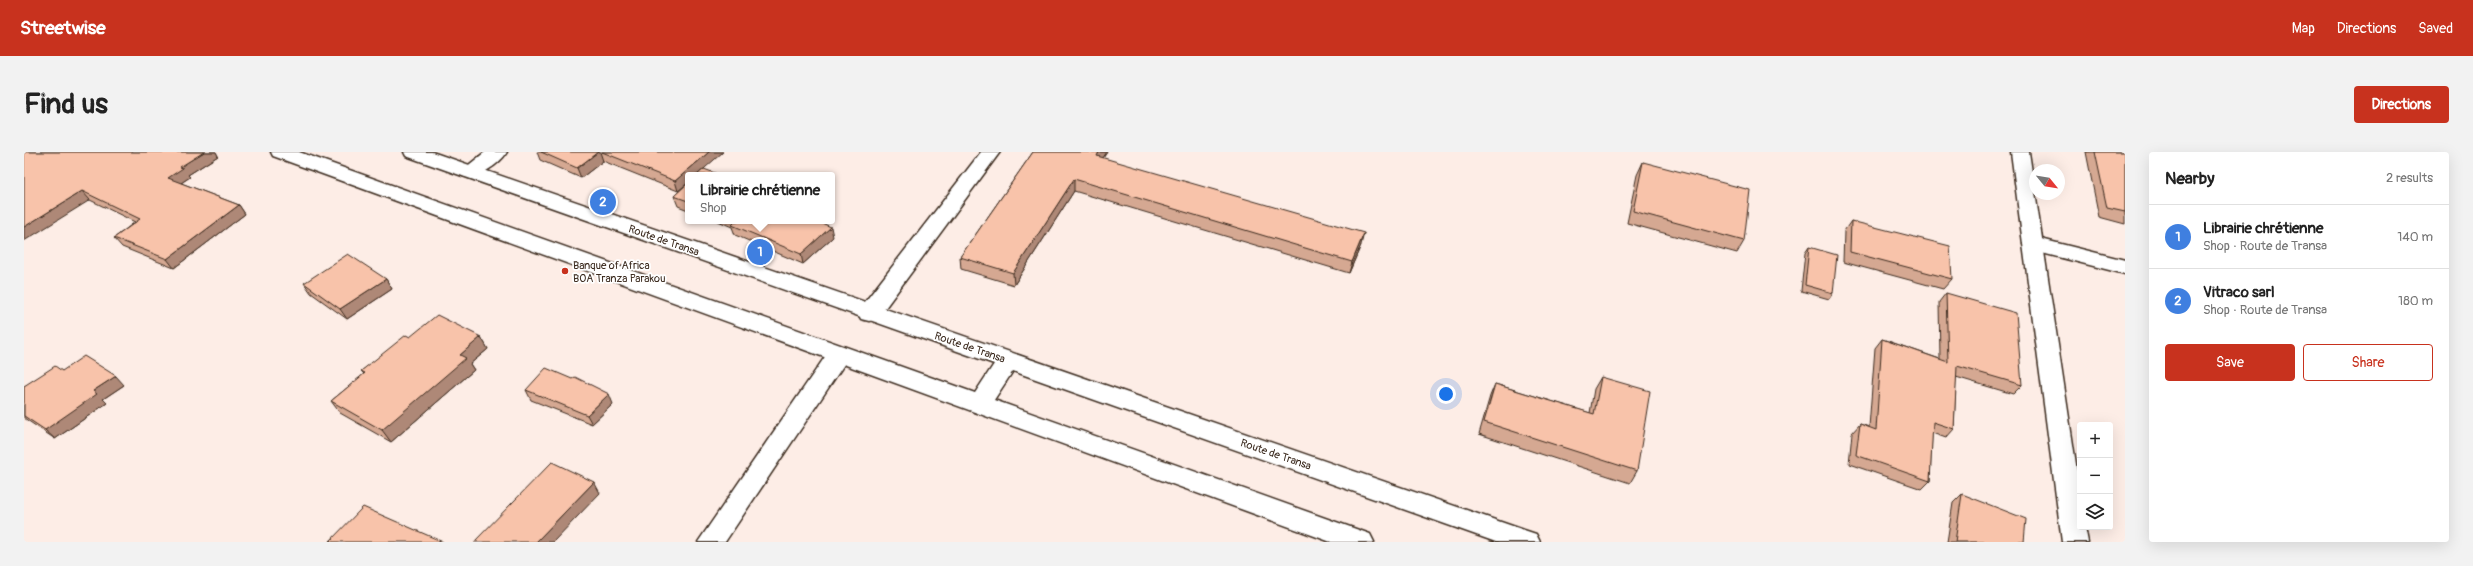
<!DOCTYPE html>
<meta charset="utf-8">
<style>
:root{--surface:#fff;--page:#f2f2f2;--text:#222;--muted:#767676;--line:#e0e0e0;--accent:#c8321e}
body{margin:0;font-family:Pangolin,sans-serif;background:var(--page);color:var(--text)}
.controls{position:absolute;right:12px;bottom:12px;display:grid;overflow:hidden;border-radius:4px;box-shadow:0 4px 16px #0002}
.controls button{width:36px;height:36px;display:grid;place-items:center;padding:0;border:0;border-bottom:1px solid var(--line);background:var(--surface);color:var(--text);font:20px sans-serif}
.compass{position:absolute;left:2005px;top:12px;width:36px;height:36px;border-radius:50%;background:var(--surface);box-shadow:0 4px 16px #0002;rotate:120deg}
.you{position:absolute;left:1422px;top:242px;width:14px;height:14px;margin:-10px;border:3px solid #fff;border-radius:50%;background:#1a73e8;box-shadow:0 0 0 6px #1a73e833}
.badge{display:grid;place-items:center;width:26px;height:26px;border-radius:50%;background:var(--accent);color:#fff;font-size:13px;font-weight:700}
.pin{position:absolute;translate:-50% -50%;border:2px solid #fff;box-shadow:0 1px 4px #0006}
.popup{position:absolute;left:661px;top:20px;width:150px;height:52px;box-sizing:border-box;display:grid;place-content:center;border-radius:4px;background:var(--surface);filter:drop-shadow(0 1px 3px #0005);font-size:13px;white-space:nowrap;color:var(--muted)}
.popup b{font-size:15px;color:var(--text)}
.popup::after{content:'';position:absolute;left:50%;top:100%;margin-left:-8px;border:8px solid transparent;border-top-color:var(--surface)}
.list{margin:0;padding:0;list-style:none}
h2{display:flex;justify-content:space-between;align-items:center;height:52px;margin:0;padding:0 16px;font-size:17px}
h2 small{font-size:13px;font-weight:400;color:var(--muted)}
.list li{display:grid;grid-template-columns:26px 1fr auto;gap:12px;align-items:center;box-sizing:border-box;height:64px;padding:0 16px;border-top:1px solid var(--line)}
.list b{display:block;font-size:15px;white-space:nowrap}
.list p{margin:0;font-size:13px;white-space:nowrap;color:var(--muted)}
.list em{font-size:13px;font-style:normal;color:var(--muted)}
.actions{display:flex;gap:8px;padding:12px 16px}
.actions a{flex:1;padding:9px 0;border:1px solid var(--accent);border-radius:4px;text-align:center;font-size:14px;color:var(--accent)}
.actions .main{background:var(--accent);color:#fff}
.icon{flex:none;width:22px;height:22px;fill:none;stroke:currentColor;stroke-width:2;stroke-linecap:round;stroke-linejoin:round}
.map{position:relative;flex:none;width:2101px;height:390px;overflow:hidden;border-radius:4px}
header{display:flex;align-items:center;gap:24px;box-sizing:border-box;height:56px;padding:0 20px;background:var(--accent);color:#fff}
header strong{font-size:19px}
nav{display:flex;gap:22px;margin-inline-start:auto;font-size:14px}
.intro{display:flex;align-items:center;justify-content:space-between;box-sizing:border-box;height:96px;padding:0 24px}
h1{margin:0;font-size:28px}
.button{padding:10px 18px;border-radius:4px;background:var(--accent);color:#fff;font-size:14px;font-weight:700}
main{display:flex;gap:24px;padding:0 24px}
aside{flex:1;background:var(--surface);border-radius:4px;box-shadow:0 4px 16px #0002}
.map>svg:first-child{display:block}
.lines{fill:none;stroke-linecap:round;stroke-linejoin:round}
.minor-casing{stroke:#3b2a1e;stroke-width:3}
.tertiary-casing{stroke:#3b2a1e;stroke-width:3}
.primary-casing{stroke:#3b2a1e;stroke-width:3}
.minor{fill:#fff;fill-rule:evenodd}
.tertiary{fill:#fff;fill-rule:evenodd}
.primary{fill:#fff;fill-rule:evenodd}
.wall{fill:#d5a892;stroke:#3b2a1e}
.shaded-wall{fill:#ae8877;stroke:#3b2a1e}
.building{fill:#f8c3aa;stroke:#3b2a1e}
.poi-dot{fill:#c8321e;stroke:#fff;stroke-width:1.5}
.labels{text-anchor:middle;stroke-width:3.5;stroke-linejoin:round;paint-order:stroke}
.street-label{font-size:11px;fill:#3b2a1e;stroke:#fff}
.poi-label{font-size:11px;fill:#3b2a1e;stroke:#fff;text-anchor:start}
</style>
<header>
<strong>Streetwise</strong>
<nav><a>Map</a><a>Directions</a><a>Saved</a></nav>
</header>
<div class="intro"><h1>Find us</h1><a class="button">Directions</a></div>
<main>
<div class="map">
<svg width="2101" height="390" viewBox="0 0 2101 390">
<rect width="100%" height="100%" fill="#fdede6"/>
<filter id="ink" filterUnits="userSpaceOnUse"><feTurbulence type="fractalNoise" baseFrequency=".025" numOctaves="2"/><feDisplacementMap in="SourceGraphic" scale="8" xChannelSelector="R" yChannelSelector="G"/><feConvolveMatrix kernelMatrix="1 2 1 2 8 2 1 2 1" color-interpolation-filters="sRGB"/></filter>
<g filter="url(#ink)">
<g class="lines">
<g class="minor-casing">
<g id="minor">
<path d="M461,0h22c-7,12 -30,28 -44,24l-3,-4z"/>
<path d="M957,0h19l-123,167 -8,2 -8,-2 -3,-6 3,-6z"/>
<path d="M2009,85l92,23v14l-99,-25 -3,-5 3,-5z"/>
<path d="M815,194l8,2 3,6 -3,6 -122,182h-27l133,-194z"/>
</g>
</g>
<g class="tertiary-casing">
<path id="tertiary" d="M1987,0h18l51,339v36h5l3,15h-26z"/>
</g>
<g class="primary-casing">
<path id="primary" d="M247,0h28l676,241 19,-29 -588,-208 -2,-4h28l1095,379 9,3 4,8h-44l-483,-171 -19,29 376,134 4,8h-43l-1058,-386z"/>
</g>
<use href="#minor" class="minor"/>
<use href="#tertiary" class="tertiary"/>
<use href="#primary" class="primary"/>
</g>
<g class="wall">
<path d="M0,0h192l2,4 -30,19 2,2 -9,6 58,22 6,9 -71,54 -52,-21 -8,-9 21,-16 -45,-22z"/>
<path d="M513,0h186l-35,23v8l-10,8 -75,-30 -22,17 -41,-18z"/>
<path d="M1009,0h74l-4,6 258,87 -12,28 -275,-82 -60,94 -53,-16 -1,-12z"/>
<path d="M2062,0h39v72l-26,-7z"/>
<path d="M1619,10l101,79 -7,12 -110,-30 10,-48z"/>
<path d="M664,31v27l-10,-4 -4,-10z"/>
<path d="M694,69h99l16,16 -30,27 -68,-29 -3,-8z"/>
<path d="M1827,69l101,58 -9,10 -100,-27 1,-31z"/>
<path d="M1785,95l24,46 -4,6 -28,-8 4,-38z"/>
<path d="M362,127l6,10 -45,30 -36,-26 -7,-10z"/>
<path d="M1922,141l76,92 -9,9 -57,-17 -2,52 -8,9 -14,-5 -2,48 -8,8 -73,-25 3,-31 8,-9 9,3 6,-79 7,-9 58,20 -1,-57z"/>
<path d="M386,185h71l7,12 -18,15 4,6 -83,72 -51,-29 -9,-12 33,-27 -3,-3z"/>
<path d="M38,219l62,14 -21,14 4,4 -52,36 -31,-21v-32z"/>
<path d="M1577,225l36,94 -7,12 -151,-49 11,-38 5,-12 95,29 4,-24z"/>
<path d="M502,238l87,14 -21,20 -61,-24z"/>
<path d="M1938,342l62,48h-77l6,-39z"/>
</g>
<g class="shaded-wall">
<path d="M180,0h12l2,4 -30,19 2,2 -15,10 -7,-9 12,-11z"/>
<path d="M574,0h2l3,9 -22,17 -4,-10z"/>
<path d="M685,0h14l-26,23h-9v8l-10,8 -3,-10z"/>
<path d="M1075,0h8l-11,16 1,-12z"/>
<path d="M1050,27v12l-60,94 -1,-12z"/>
<path d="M58,39l8,9 -66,41v-14z"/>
<path d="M215,53l6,9 -71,54 -7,-9z"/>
<path d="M807,75l2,10 -30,27 -2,-10z"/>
<path d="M1340,81l-3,12 -12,28 3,-11z"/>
<path d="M362,127l6,10 -45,30 -7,-10z"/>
<path d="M457,185l7,12 -18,15 4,6 -83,72 -9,-12 78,-75z"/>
<path d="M92,224l8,9 -21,14 4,4 -52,36 -10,-9 48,-39z"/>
<path d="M585,242l4,10 -21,20 -5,-9z"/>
<path d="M570,330l6,11 -47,49h-17z"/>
</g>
<g class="building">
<path d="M0,0h180l-24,15 3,1 -15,10 71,27 -72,54 -53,-21 26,-19 -58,-28 -58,36z"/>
<path d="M517,0h57l-21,16z"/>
<path d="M578,0h107l-34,29z"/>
<path d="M1009,0h66l-2,4 267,77 -12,29 -278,-83 -61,94 -53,-16z"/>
<path d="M2071,0h30v60l-18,-4z"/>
<path d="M1619,10l107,28 -6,51 -111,-30z"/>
<path d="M680,17l16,6h-23z"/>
<path d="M664,31v18l-14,-5z"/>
<path d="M712,69h81l14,6 -30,27 -69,-29z"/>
<path d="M1827,69l99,25 2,33 -102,-27z"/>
<path d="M1785,95l28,8 -4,38 -28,-8z"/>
<path d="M324,102l38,25 -46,30 -36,-26z"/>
<path d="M1922,141l70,20 6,72 -65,-19 -3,63 -21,-7 -3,59 -74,-26 4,-31 16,6 6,-91 66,23z"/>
<path d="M413,163l44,22 -21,18 6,3 -84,72 -51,-29 34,-28 -4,-2 45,-36 4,2z"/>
<path d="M60,204l32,20 -23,15 4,3 -52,36 -21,-14v-30l31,-20 7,5z"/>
<path d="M522,216l26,11 3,-2 34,17 -22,21 -61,-25z"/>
<path d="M1577,225l49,14 -13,80 -153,-49 11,-38 99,30z"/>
<path d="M528,310l42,20 -58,60h-62z"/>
<path d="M1938,342l64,25 -2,23h-69z"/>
<path d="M339,355l80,35h-114z"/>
</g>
</g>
<circle class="poi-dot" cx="541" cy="119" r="4"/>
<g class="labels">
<g class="street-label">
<text transform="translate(640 88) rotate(19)" y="4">Route de Transa</text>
<text transform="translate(946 195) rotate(19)" y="4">Route de Transa</text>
<text transform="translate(1252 302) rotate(19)" y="4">Route de Transa</text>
</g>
<g class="poi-label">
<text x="549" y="117">Banque of Africa<tspan x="549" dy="13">BOA Tranza Parakou</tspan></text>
</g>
</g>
</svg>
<div class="controls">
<button>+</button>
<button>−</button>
<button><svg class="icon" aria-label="layers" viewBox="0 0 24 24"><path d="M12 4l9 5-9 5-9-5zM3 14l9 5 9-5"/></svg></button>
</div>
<svg class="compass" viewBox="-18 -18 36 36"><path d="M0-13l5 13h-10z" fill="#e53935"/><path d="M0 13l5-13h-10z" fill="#767676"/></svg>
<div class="you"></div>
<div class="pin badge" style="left:736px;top:100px;background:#3f7fe0">1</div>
<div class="popup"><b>Librairie chrétienne</b>Shop</div>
<div class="pin badge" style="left:579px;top:50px;background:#3f7fe0">2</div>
</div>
<aside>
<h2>Nearby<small>2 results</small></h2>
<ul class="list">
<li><span class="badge" style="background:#3f7fe0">1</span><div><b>Librairie chrétienne</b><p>Shop · Route de Transa</p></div><em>140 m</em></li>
<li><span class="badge" style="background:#3f7fe0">2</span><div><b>Vitraco sarl</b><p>Shop · Route de Transa</p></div><em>180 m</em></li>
</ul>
<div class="actions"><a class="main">Save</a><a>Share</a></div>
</aside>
</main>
